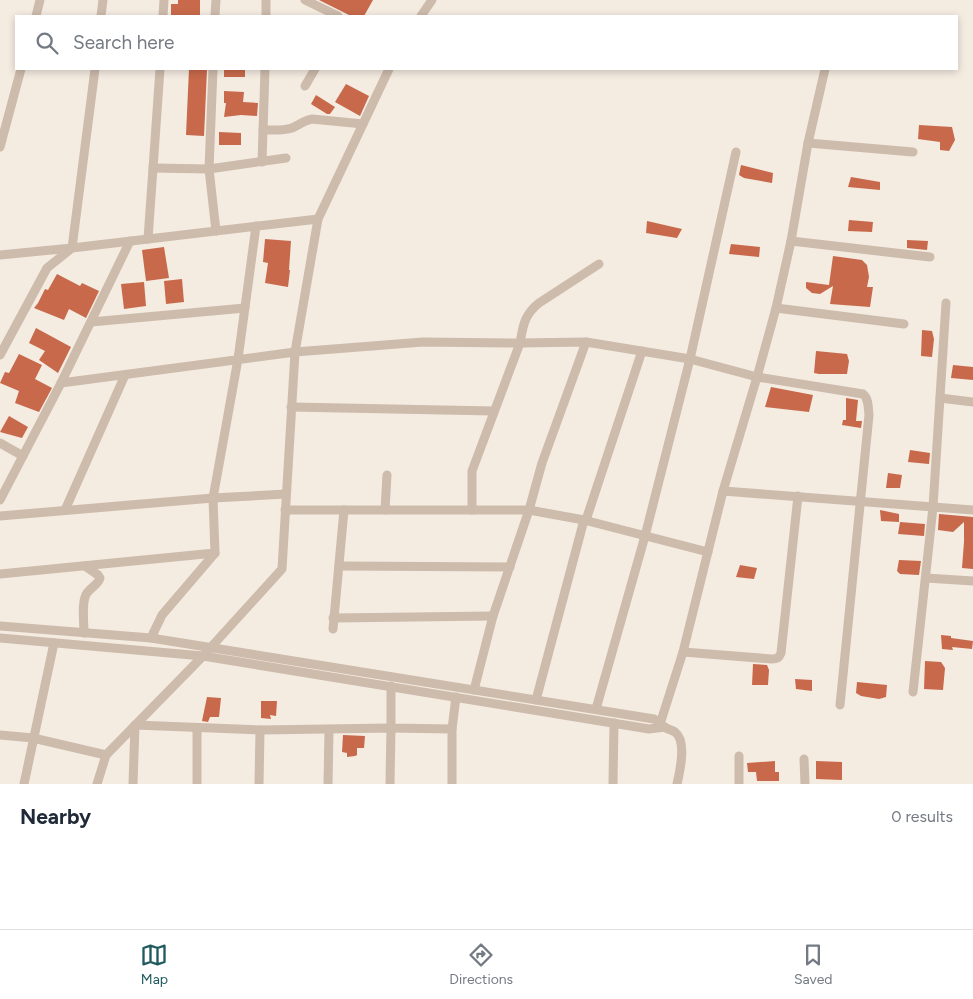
<!DOCTYPE html>
<style>
:root{--surface:#fff;--page:#f6f6f7;--text:#1f2937;--muted:#747a83;--line:#e0e1e3;--accent:#1f5a5e}
body{margin:0;font-family:Figtree,sans-serif;background:var(--page);color:var(--text)}
.list{margin:0;padding:0;list-style:none}
h2{display:flex;justify-content:space-between;align-items:center;height:65px;margin:0;padding:0 20px;font-size:21px}
h2 small{font-size:16px;font-weight:400;color:var(--muted)}
.icon{flex:none;width:28px;height:28px;fill:none;stroke:currentColor;stroke-width:2;stroke-linecap:round;stroke-linejoin:round}
.map{position:relative;flex:none;width:973px;height:784px;overflow:hidden}
.search{position:absolute;background:var(--surface);box-shadow:0 2px 8px #0003;left:15px;right:15px;top:15px;height:55px;display:flex;align-items:center;gap:12px;box-sizing:border-box;padding:0 18px;border-radius:0px;color:var(--muted);font-size:19px}
.sheet{height:145px;background:var(--surface)}
nav{display:flex;justify-content:space-around;align-items:center;box-sizing:border-box;height:70px;border-top:1px solid var(--line);background:var(--surface);font-size:14px;color:var(--muted)}
nav a{display:grid;justify-items:center;gap:2px}
nav .on{color:var(--accent)}
.map>svg:first-child{display:block}
.building{fill:#c8694b}
.lines{fill:none;stroke-linecap:round;stroke-linejoin:round}
.street{stroke:#cdbbac;stroke-width:9}
</style>
<div class="map">
<svg width="973" height="784" viewBox="0 0 973 784">
<rect width="100%" height="100%" fill="#f4ebe1"/>
<g class="building">
<path d="M178,0h22v16h-29v-12h7z"/>
<path d="M319,0h54l-9,16h-13z"/>
<path d="M189,69h18l-3,67 -18,-1z"/>
<rect x="224" y="69" width="21" height="8"/>
<path d="M346,84l23,12 -9,20 -25,-14z"/>
<path d="M224,91l20,1 -1,10 15,1 -1,13 -16,-1 -17,2 2,-14h-2z"/>
<path d="M316,95l19,12 -5,7h-3l-16,-10z"/>
<path d="M919,125l33,2 3,13 -6,11 -9,-1v-8l-22,-3z"/>
<path d="M219,132l22,1v12h-22z"/>
<path d="M741,165l32,8 -1,10 -28,-5 -5,-3z"/>
<path d="M851,177l29,5v8l-32,-3z"/>
<path d="M849,220l24,2 -1,10 -24,-1z"/>
<path d="M647,221l35,8 -5,9 -31,-5z"/>
<path d="M265,239l26,2 -2,29h1l-2,17 -23,-4 3,-20 -5,-1z"/>
<path d="M907,240l21,1 -1,9 -20,-2z"/>
<path d="M731,244l29,3 -1,10 -30,-3z"/>
<path d="M164,247l5,31 -23,3 -4,-31z"/>
<path d="M833,256l29,4 5,5 2,12 -2,10h6l-3,20 -40,-3 3,-18 -13,8 -8,-1 -6,-5v-6l23,3z"/>
<path d="M57,274l23,12 2,-3 17,8 -13,27 -17,-9 -5,11 -30,-12 4,-5 7,-14 3,1z"/>
<path d="M182,279l2,23 -18,2 -2,-23z"/>
<path d="M144,282l2,24 -22,3 -3,-25z"/>
<path d="M36,328l35,19 -13,26 -19,-13 6,-9 -16,-8z"/>
<path d="M922,330l10,1 2,8 -2,18 -11,-1z"/>
<path d="M816,351l31,3 2,7 -2,13h-28l-5,-1z"/>
<path d="M19,354l23,11 -7,14 17,9 -13,24 -24,-9 4,-12 -19,-8 5,-11 4,1z"/>
<path d="M953,365l20,2v13l-22,-2z"/>
<path d="M771,387l42,8 -4,17 -44,-5z"/>
<path d="M846,398l12,2 -2,21h6l-1,7 -19,-3 1,-5h3z"/>
<path d="M9,416l19,11 -6,11 -22,-6z"/>
<path d="M910,450l20,3 -1,11 -21,-2z"/>
<path d="M888,473l14,2 -2,13h-14z"/>
<path d="M880,510l19,4v8l-18,-1z"/>
<path d="M939,514l34,3v52l-11,-1 2,-26v-20l-11,10 -15,-2z"/>
<path d="M900,522l25,2 -1,12 -26,-2z"/>
<path d="M899,560l22,1 -2,14 -19,-1 -3,-3z"/>
<path d="M740,565l17,3 -3,11 -18,-2z"/>
<path d="M941,635l10,1v2l22,3 -1,8 -20,-2 1,3 -11,-1z"/>
<path d="M925,661l16,1 4,6 -2,22 -19,-1z"/>
<path d="M753,664l14,1 2,5 -1,15h-16z"/>
<path d="M795,679l17,1v11l-16,-2z"/>
<path d="M857,682l30,3 -1,12 -7,2 -18,-3 -5,-3z"/>
<path d="M207,697l14,1 -2,19h-9l-2,5 -6,-1z"/>
<path d="M261,701h16l-1,15 -6,-1 1,4 -10,-1z"/>
<path d="M343,735l22,1 -1,12h-7v7l-2,1 -8,1v-4l-5,-1z"/>
<path d="M775,761v11h4v9h-22l-1,-9h-8l-1,-9z"/>
<path d="M816,761l26,1v18l-26,-1z"/>
</g>
<g class="lines">
<g class="street">
<path d="M305,0l33,16"/>
<path d="M36,16l4,-16"/>
<path d="M101,16l2,-16"/>
<path d="M163,16l1,-16"/>
<path d="M215,16l1,-16"/>
<path d="M266,16v-16"/>
<path d="M421,16l11,-16"/>
<path d="M213,69l-4,100 7,62"/>
<path d="M305,86l10,-17"/>
<path d="M263,130c10,0 20,1 29,-2 7,-3 13,-8 20,-9l51,5"/>
<path d="M808,143l105,9"/>
<path d="M0,147l21,-78"/>
<path d="M262,162l3,-93"/>
<path d="M153,168l56,1 77,-11"/>
<path d="M148,239l12,-170"/>
<path d="M791,241l139,16"/>
<path d="M0,255l72,-7 23,-179"/>
<path d="M776,308l128,16"/>
<path d="M91,322l154,-14"/>
<path d="M0,355l47,-87 25,-20 246,-29"/>
<path d="M61,383l234,-31 128,-10 97,1 66,-1 104,17 67,18 106,17c6,5 5,13 6,21l-29,290"/>
<path d="M940,398l33,4"/>
<path d="M291,407l203,4"/>
<path d="M0,443l23,13"/>
<path d="M723,491l250,19"/>
<path d="M0,500l61,-117 69,-142"/>
<path d="M65,510l60,-135"/>
<path d="M285,510h244l55,10 124,32"/>
<path d="M385,510l2,-35"/>
<path d="M472,510v-39l48,-128c3,-17 4,-28 19,-40l60,-39"/>
<path d="M0,516l213,-18 73,-4"/>
<path d="M586,520l56,-169"/>
<path d="M339,566l171,1"/>
<path d="M0,574l215,-21 -2,-55 25,-139 18,-133"/>
<path d="M926,578l47,3"/>
<path d="M333,618l160,-2"/>
<path d="M0,626l151,12 503,81c3,2 7,5 10,8 3,2 8,3 11,5 12,9 5,39 2,52"/>
<path d="M333,629l11,-119"/>
<path d="M84,633c0,-11 -3,-32 3,-40 4,-6 11,-8 13,-15l-2,-3 -13,-9"/>
<path d="M0,638l203,18 446,73 16,-2"/>
<path d="M151,638l11,-23 53,-62"/>
<path d="M683,652l89,7c5,0 7,-1 9,-6l17,-157"/>
<path d="M391,686v42l61,1v55"/>
<path d="M474,690l19,-74 36,-106 13,-47 44,-121"/>
<path d="M913,692l20,-185 13,-204"/>
<path d="M536,700l48,-180"/>
<path d="M596,709l49,-173 45,-177 46,-207"/>
<path d="M660,724l23,-72 40,-161 34,-114 19,-69 15,-67 17,-98 17,-74"/>
<path d="M197,728v56"/>
<path d="M452,729l4,-32"/>
<path d="M0,735l33,3 73,17"/>
<path d="M804,759l1,25"/>
<path d="M24,784l30,-141"/>
<path d="M97,784l9,-29 97,-99 79,-87 13,-217 23,-133 71,-150"/>
<path d="M133,784l2,-59 125,5 131,-2 -1,56"/>
<path d="M259,784l1,-54"/>
<path d="M328,784l1,-54"/>
<path d="M613,784l1,-61"/>
<path d="M739,784v-28"/>
</g>
</g>
</svg>
<div class="search"><svg class="icon" aria-label="search" viewBox="0 0 24 24"><circle cx="10" cy="10" r="6"/><path d="M15 15l6 6"/></svg>Search here</div>
</div>
<section class="sheet">
<h2>Nearby<small>0 results</small></h2>
<ul class="list">
</ul>
</section>
<nav>
<a class="on"><svg class="icon" aria-label="map" viewBox="0 0 24 24"><path d="M3 6l6-2 6 2 6-2v14l-6 2-6-2-6 2zM9 4v14M15 6v14"/></svg>Map</a>
<a><svg class="icon" aria-label="directions" viewBox="0 0 24 24"><path d="M12 3l9 9-9 9-9-9zM9 14v-3h6M13 9l2 2-2 2"/></svg>Directions</a>
<a><svg class="icon" aria-label="saved" viewBox="0 0 24 24"><path d="M7 4h10v16l-5-4-5 4z"/></svg>Saved</a>
</nav>
